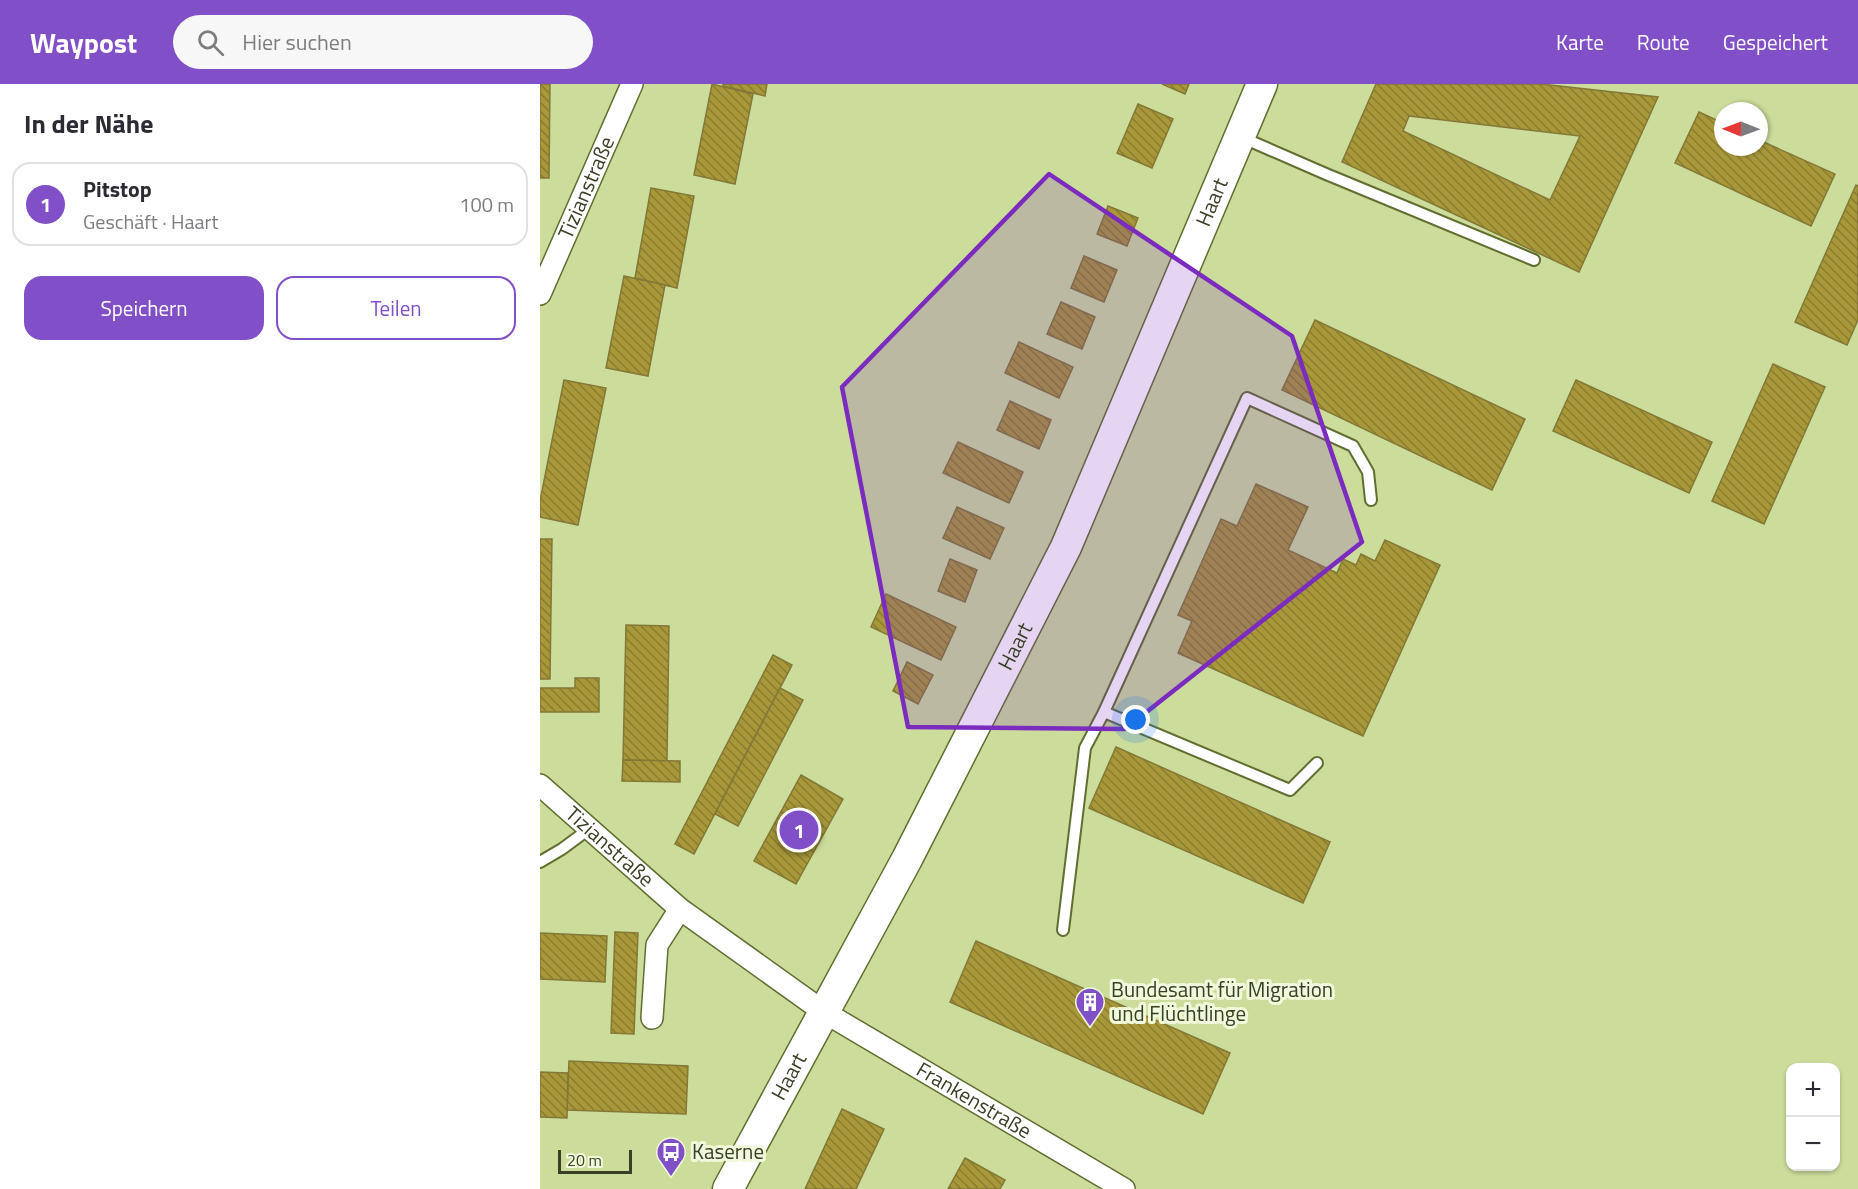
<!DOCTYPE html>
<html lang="de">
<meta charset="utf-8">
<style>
:root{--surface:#fff;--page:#f7f7f7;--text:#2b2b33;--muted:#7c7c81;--line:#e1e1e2;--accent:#814fc7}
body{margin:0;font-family:"Titillium Web",sans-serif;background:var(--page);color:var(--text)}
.controls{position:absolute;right:18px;bottom:18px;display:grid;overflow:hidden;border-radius:12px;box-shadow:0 2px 4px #0004}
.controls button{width:54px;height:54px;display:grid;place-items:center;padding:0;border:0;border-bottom:2px solid var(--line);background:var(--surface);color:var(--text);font:30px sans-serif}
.compass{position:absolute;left:1174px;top:18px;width:54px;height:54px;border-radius:50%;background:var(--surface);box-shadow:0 2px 4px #0004;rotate:271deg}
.scale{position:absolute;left:18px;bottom:15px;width:74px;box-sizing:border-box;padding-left:6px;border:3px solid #394025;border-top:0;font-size:16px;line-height:21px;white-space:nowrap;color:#394025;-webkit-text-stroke:4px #f0f9d9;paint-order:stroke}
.you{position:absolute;left:596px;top:636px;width:21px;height:21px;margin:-15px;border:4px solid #fff;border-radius:50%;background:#1a73e8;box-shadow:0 0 0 9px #1a73e833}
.badge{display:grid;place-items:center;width:39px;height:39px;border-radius:50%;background:var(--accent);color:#fff;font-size:20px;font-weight:700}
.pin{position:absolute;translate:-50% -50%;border:3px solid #fff;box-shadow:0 2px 6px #0006}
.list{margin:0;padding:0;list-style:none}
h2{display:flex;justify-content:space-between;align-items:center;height:78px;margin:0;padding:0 24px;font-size:26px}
h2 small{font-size:20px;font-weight:400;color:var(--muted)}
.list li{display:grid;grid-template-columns:39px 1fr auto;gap:18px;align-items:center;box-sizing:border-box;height:84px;margin:0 12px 12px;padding:0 12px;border:2px solid var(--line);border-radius:18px}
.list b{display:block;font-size:22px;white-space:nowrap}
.list p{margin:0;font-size:20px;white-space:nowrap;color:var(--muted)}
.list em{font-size:20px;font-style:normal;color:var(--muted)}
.actions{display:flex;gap:12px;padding:18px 24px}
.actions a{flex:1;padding:14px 0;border:2px solid var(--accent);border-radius:18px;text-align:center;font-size:21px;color:var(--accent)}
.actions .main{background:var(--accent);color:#fff}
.icon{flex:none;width:33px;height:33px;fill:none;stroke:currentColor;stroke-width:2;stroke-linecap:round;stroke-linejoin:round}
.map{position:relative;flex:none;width:1318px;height:1105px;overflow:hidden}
header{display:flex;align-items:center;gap:36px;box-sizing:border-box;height:84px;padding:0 30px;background:var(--accent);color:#fff}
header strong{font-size:28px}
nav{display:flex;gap:33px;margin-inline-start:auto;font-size:21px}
.search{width:420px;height:54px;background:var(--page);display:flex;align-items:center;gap:15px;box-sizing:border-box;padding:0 21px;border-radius:33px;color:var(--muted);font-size:22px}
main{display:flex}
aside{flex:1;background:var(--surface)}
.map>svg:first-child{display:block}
.building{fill:url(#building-back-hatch);stroke:#837836;stroke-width:1.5;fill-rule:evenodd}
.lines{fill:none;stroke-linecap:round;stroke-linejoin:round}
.service-casing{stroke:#606e30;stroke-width:14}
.minor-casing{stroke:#606e30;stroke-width:24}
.secondary-casing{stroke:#606e30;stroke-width:33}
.service{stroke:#fff;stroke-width:10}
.minor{stroke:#fff;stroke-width:21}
.secondary{stroke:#fff;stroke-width:30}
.marked{fill:#7b2cbf;fill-opacity:0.2;stroke:#7b2cbf;stroke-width:4.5;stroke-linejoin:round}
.labels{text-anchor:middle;stroke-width:6;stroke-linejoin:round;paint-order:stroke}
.street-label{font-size:21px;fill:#394025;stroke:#f0f9d9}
.poi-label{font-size:21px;fill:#394025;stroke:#f0f9d9;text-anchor:start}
</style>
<header>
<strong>Waypost</strong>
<div class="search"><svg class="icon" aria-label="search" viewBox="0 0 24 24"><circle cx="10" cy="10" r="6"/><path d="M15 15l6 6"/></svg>Hier suchen</div>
<nav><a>Karte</a><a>Route</a><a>Gespeichert</a></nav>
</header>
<main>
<aside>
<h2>In der Nähe<small></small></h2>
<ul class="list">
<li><span class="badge">1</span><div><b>Pitstop</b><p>Geschäft · Haart</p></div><em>100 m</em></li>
</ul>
<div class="actions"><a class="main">Speichern</a><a>Teilen</a></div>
</aside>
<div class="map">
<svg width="1318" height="1105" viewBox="0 0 1318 1105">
<defs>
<pattern id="building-back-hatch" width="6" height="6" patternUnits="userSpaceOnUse" patternTransform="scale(1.5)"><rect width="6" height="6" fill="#a89839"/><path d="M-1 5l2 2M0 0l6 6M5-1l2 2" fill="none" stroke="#8a7d30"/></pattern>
</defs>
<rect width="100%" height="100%" fill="#ccdd9b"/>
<g class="building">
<path d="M0,0h10l-1,94h-9z"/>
<path d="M172,0l41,10 -18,90 -41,-9z"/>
<path d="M183,0h44l-2,12 -42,-10z"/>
<path d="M622,0h27l-4,10z"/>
<path d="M836,0h165l117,13 -79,175 -237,-110zM869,32l171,20 -30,64 -147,-69z"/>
<path d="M598,20l35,15 -21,49 -35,-15z"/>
<path d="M1159,28l24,11v24h36v-7l76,34 -24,52 -136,-63z"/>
<path d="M1316,101l2,1v134l-11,25 -52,-23z"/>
<path d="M111,104l43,8 -17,92 -42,-10z"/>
<path d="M568,122l30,12 -11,28 -30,-12z"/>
<path d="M544,172l33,14 -13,32 -33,-14z"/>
<path d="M84,192l41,9 -17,91 -42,-8z"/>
<path d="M521,218l34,15 -13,32 -35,-15z"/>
<path d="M775,236l210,99 -33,71 -210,-100z"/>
<path d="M479,258l54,25 -14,31 -54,-25z"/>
<path d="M1233,280l52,23 -61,137 -52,-23z"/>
<path d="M24,296l42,8 -28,137 -38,-8v-16z"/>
<path d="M1036,296l136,62 -23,51 -136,-62z"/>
<path d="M470,317l41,19 -12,29 -42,-19z"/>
<path d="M418,358l65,30 -14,31 -66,-30z"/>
<path d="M716,400l52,23 -20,43 49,23 6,-14 13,6 5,-11 14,7 10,-21 55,25 -77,171 -185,-83 14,-32 -14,-6 43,-96 16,7z"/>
<path d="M417,423l47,21 -14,31 -47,-21z"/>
<path d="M0,455h12l-2,140h-10z"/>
<path d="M410,475l27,11 -12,32 -27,-11z"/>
<path d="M346,510l70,33 -15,33 -70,-33z"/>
<path d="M86,541l43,1 -2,135 -44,-1z"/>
<path d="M233,571l19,10 -98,189 -19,-10z"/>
<path d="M367,578l26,13 -15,29 -25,-13z"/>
<path d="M35,594h24v34h-59v-24h35z"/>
<path d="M240,604l23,12 -65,126 -23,-12z"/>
<path d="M576,663l214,95 -27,61 -214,-95z"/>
<path d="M83,676l57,1v21l-58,-1z"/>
<path d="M261,691l42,24 -47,85 -42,-23z"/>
<path d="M75,848l23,1 -4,101 -23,-1z"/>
<path d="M0,849l67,3 -2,46 -65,-3z"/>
<path d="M436,857l254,112 -27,61 -253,-112z"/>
<path d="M29,977l119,5 -2,48 -119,-4z"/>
<path d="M0,988l28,1 -1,45 -27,-1z"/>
<path d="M302,1025l42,20 -28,60h-51z"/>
<path d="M425,1074l40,22 -5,9h-52z"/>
</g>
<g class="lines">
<g class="service-casing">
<g id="service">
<path d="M701,53l85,37 208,86"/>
<path d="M564,628l186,78 27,-27"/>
<path d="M0,778l22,-13 27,-20"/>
<path d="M523,846l22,-182 19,-36 143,-314 106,48 15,26 3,28"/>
</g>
</g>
<g class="minor-casing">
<g id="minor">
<path id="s1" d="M0,210l92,-210"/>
<path id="s2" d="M0,701l140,124 144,103 300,177"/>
<path d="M112,934l5,-73 23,-36"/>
</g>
</g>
<g class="secondary-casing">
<g id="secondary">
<path id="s3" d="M188,1105l179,-330 159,-312 196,-463"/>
</g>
</g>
<use href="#service" class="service"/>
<use href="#minor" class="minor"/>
<use href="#secondary" class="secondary"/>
</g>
<path class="marked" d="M509,90l243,162 70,206 -237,187 -217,-2 -66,-340z"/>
<defs>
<g id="building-pin" transform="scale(1.5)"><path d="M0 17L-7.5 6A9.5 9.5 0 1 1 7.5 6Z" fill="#814fc7" stroke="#f0f9d9"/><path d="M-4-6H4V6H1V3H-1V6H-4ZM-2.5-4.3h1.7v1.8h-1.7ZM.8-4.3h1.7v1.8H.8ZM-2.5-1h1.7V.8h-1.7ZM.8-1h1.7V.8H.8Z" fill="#fff"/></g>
<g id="bus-pin" transform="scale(1.5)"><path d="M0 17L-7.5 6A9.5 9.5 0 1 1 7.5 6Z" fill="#814fc7" stroke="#f0f9d9"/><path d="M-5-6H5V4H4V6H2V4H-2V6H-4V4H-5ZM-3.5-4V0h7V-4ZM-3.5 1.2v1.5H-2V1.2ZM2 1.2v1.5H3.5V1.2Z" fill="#fff"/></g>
</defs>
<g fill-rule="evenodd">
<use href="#building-pin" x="550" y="918"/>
<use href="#bus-pin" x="131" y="1068"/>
</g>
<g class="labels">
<g class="street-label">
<text dy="7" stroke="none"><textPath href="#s1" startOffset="116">Tizianstraße</textPath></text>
<text dy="7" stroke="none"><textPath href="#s3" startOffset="1100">Haart</textPath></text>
<text dy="7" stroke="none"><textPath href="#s3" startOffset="614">Haart</textPath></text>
<text dy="7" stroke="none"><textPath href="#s2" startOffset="93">Tizianstraße</textPath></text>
<text dy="7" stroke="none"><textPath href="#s3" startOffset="128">Haart</textPath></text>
<text dy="7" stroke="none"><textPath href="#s2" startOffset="538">Frankenstraße</textPath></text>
</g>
<g class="poi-label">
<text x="571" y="913">Bundesamt für Migration<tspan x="571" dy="24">und Flüchtlinge</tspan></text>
<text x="152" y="1075">Kaserne</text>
</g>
</g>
</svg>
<div class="controls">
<button>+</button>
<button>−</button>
</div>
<svg class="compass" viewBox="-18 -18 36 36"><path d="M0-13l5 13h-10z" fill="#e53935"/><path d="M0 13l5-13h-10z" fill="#7c7c81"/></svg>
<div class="scale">20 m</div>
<div class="you"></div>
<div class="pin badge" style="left:259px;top:746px">1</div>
</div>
</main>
